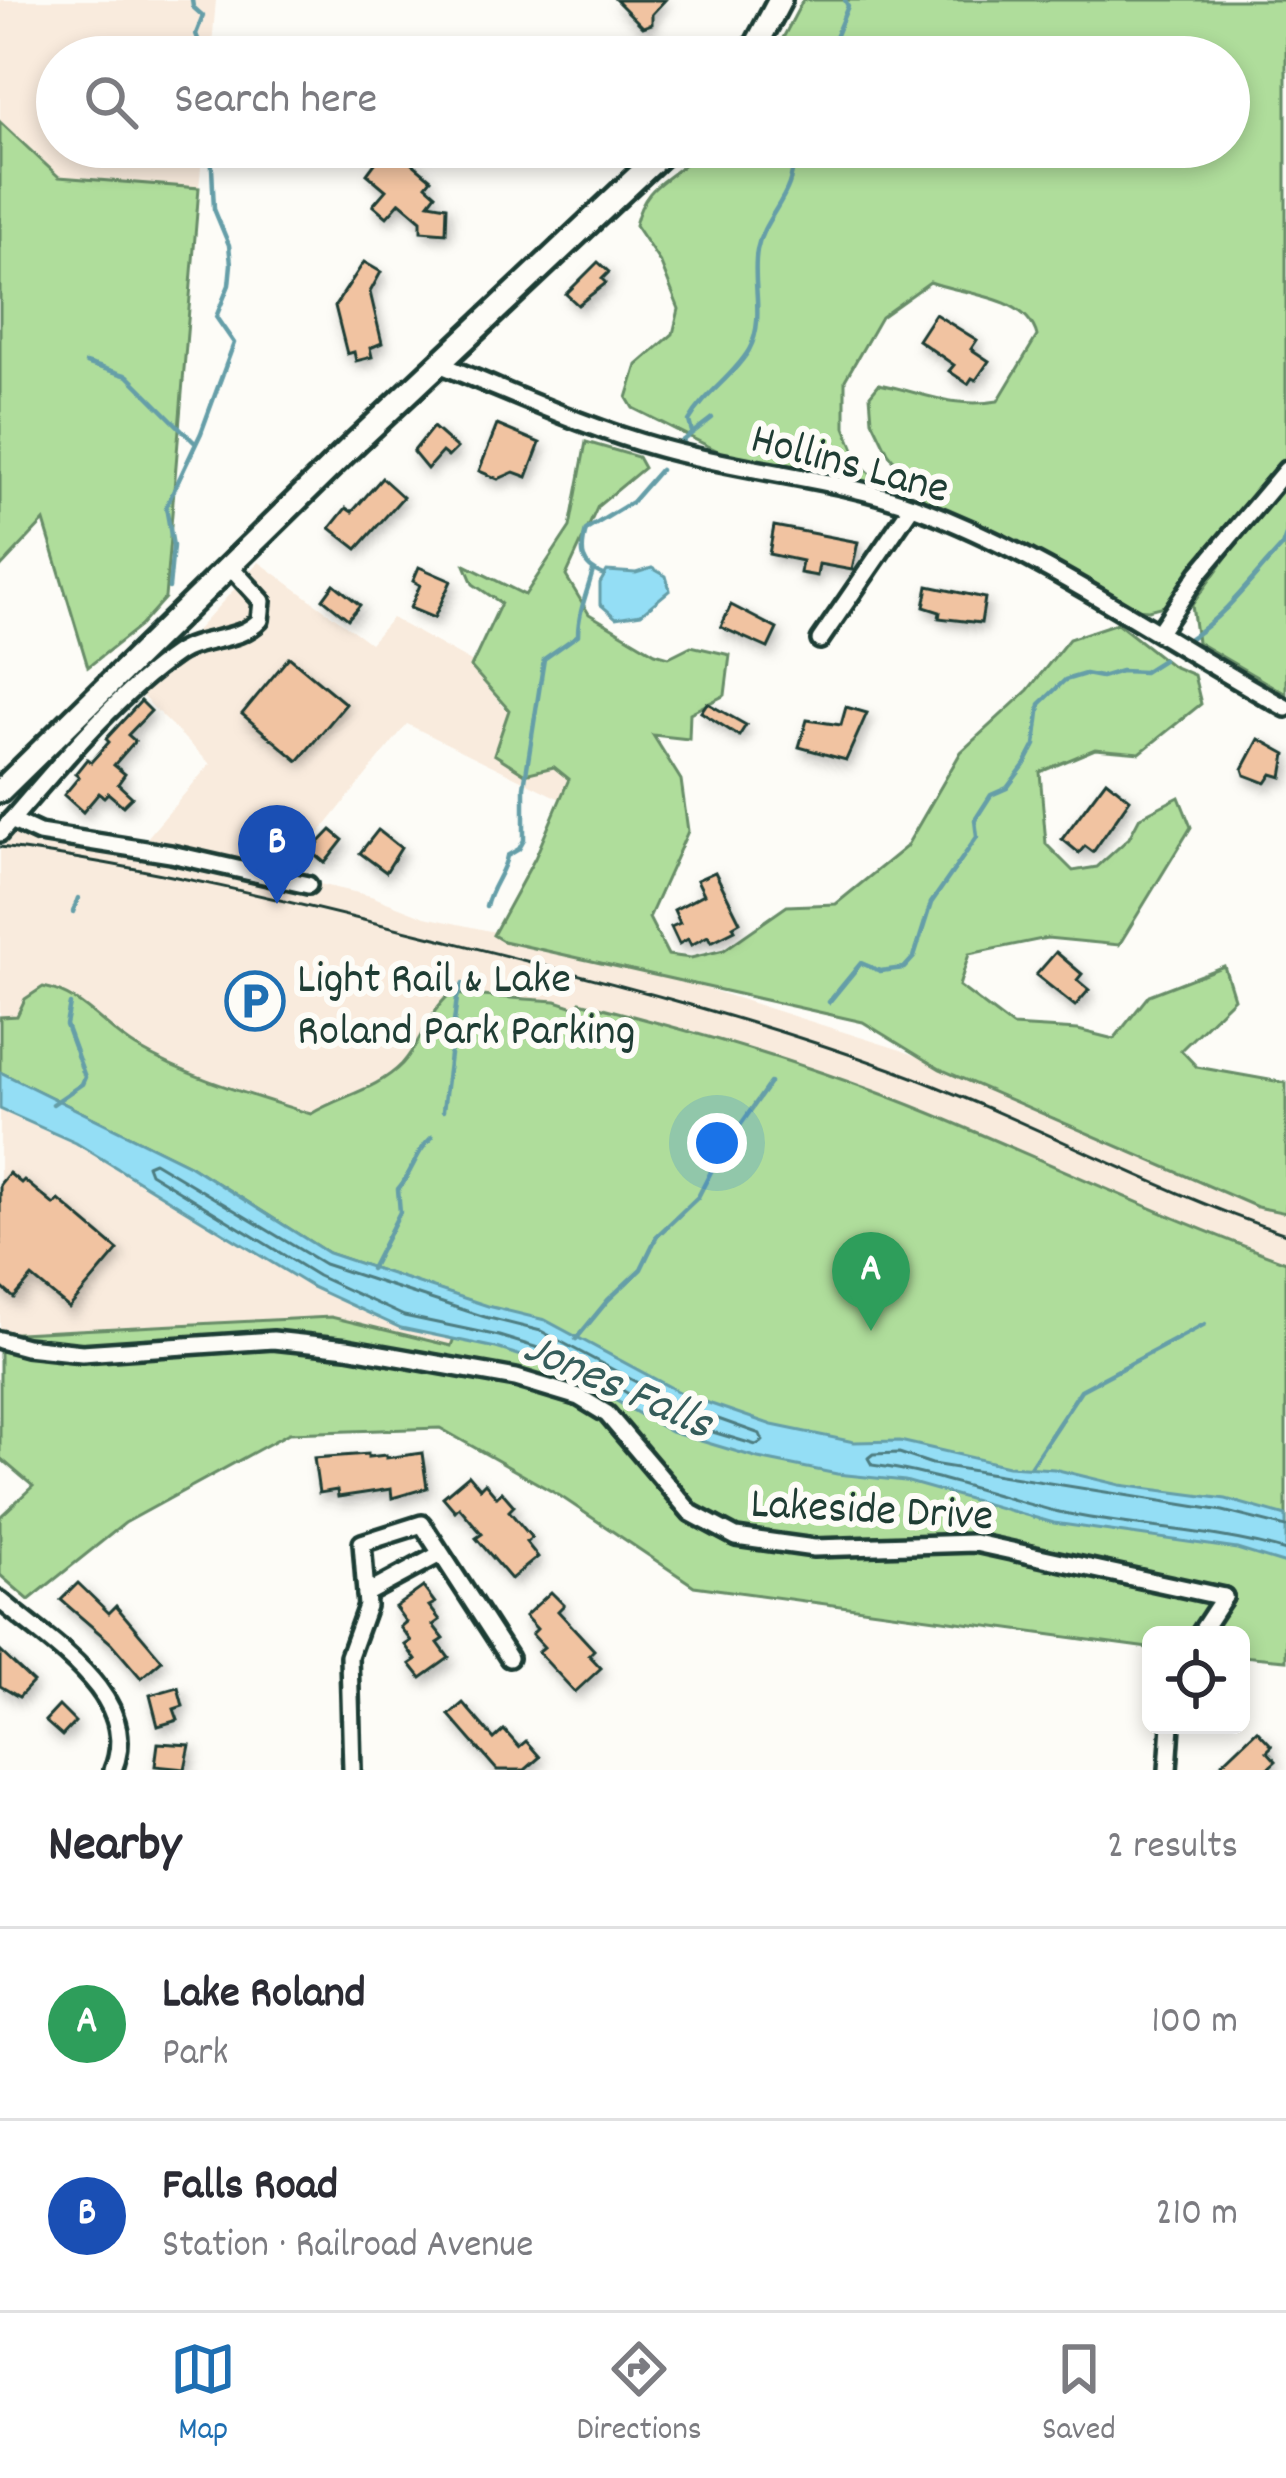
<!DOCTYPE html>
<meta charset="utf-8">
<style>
:root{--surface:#fff;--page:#f2f2f3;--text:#2b2b33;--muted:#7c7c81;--line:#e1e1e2;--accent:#1f6fb2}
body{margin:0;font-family:Dekko,sans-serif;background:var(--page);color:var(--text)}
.controls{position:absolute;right:36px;bottom:36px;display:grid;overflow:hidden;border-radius:18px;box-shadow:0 6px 18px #0003}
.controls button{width:108px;height:108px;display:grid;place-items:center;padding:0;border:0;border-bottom:3px solid var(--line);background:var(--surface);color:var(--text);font:60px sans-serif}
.you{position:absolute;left:717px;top:1143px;width:42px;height:42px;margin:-30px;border:9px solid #fff;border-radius:50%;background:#1a73e8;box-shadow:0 0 0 18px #1a73e833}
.badge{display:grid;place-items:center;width:78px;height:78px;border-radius:50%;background:var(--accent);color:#fff;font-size:39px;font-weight:700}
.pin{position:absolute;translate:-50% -99px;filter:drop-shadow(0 3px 6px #0008)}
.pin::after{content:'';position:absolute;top:63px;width:42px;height:36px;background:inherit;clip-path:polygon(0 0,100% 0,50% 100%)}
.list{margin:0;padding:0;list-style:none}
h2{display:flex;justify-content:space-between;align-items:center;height:156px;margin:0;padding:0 48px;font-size:51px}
h2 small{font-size:39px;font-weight:400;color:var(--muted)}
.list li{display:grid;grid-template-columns:78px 1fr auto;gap:36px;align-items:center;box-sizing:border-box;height:192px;padding:0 48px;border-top:3px solid var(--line)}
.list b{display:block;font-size:45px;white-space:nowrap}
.list p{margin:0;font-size:39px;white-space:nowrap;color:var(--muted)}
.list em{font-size:39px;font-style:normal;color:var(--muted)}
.icon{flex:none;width:66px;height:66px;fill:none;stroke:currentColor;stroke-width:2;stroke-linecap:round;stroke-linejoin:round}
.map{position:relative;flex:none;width:1286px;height:1770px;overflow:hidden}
.search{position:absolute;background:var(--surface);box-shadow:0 6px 18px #0003;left:36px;right:36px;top:36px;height:132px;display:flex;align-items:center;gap:30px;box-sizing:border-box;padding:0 42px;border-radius:66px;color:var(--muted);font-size:45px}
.sheet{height:540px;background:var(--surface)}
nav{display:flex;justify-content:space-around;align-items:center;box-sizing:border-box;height:168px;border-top:3px solid var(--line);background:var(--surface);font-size:33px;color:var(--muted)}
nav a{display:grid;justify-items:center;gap:6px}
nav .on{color:var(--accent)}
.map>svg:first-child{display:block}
.built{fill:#f9ebdd}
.green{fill:#afdd9b;stroke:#678d68;stroke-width:3}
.water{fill:#94def5;stroke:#659ea8;stroke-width:3}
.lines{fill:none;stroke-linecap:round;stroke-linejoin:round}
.shore{stroke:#4e7d81;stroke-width:3}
.stream{stroke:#659ea8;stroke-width:4.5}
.building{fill:#f1c3a1;stroke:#1f3d34;stroke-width:3;filter:url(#shadow)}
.street-casing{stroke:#1f3d34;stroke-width:24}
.secondary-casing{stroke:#1f3d34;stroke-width:30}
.street{stroke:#fdfcf7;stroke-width:15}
.secondary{stroke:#fdfcf7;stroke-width:21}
.tram{stroke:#1f3d34;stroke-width:3}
.labels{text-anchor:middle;stroke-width:12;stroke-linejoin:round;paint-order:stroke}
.street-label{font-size:45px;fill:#1f3d34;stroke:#fdfcf7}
.poi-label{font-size:45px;fill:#1f3d34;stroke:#fdfcf7;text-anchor:start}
.water-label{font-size:48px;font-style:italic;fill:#365d5b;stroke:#fdfcf7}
</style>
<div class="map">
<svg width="1286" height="1770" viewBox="0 0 1286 1770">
<defs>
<filter id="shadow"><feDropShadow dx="3.5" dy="6" stdDeviation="6" flood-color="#0004"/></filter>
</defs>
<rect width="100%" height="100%" fill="#fdfcf7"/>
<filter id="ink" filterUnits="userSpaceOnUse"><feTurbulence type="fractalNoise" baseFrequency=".00833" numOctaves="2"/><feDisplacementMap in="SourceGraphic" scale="24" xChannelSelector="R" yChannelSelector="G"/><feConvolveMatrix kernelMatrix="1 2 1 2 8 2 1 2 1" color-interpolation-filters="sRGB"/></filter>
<g filter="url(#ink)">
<g class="built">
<path d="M0,0h216l-5,57h-154v90h146l-4,41 -140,-11 -59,-55z"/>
<path d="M259,562l111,81 22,-25 81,45 -2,5 83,99 16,11 -10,21 -153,-75 -122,152 86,20 54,21 172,37 304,96 385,161v51l-127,-50 -231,-100 -169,-61 -290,249 -469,-228v-222l27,-31 114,26 69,-81 -71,-71z"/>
<path d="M0,1109l76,34 236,144 89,41 53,11 -2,7 -122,-29 -330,17z"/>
</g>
<g class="green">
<path d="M803,0h483v465l-122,141 -16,4 -13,-1 -211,-110 -36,-46 -16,-33 -2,-25 9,-11c42,8 74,25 119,17l39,-65c-10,-41 -73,-41 -107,-54l-49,35 -36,63v47l15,37 21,20 -161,-32 -87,-44 -6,-10 10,-33 36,-31 6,-25 -18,-45 -26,-39c12,-48 39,-42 65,-78h529v-90h-456z"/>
<path d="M0,122l59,55 140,11 -34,410 -25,28 -52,41 -44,-146 -44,47z"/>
<path d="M586,442l52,15 6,11 -46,38 -32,70 23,38 66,39 14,4 22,-11 39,9 -5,40 -35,18 -1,26 -36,-4 28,45 7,51 -39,87 19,37 23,3 33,-8 63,-44 49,-2 70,-57 55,-95 67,-62 41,-51 48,-16 55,43 22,9 7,29 -61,49 -45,-4 -55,23 6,72 27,27 24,-4 32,-29 11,-21 39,-20 12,30 -72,118 -72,-7 -78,16 -10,32 53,40 66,4 36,9 35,-44 75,-29 10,32 -53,52 16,17 89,16v130l-29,-6 -317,-138 -77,-47 -360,-81 -10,-6 42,-77 34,-79 -15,-12 -29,7 -31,-20 15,-44 -38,-43 30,-64 -28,-19 -8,-19 60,30 45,-68z"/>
<path d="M1286,474v220l-89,-52 -5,-37z"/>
<path d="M43,987c39,7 61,41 93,60 55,32 115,48 175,67 29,-18 66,-24 91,-50 20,-22 25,-50 48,-70l106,7 21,7 3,-6c119,31 236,64 350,111 119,49 235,105 356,149v398l-45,-4v-21h-90v14l-3,-1 -454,-62 -134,-90 -120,-68 -151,5 -164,90 -96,77 -29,-25v-58l33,-31 -33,-28v-124l331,-17 120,29 17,-46 -140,-47 -139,-88 -189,-93v-55l17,-1 8,-17z"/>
</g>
<g class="water">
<path d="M652,568l14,8 4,14 -29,24 -25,4 -16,-14v-21l7,-12 29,2z"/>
<path d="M0,1072l189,93 139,88 160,53 57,14 140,75 87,30 82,17 46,-1 108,25 46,3 66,16 106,14 60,17v48l-49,-15 -183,-26 -149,-42 -68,-7 -79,-16 -87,-26 -114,-65 -61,-19 -95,-20 -89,-41 -236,-144 -76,-34z"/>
</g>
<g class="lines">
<g class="shore">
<path d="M154,1162l170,102 161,53 56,14 138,74 81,29 3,7 -7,4 -80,-24 -115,-66 -62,-19 -95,-20 -86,-40 -168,-103 -3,-8z"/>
<path d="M1286,1527l-63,-16 -291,-47 -33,-11 -26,1 -5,4 4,7c65,8 124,32 187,47 76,17 153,17 227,39"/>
</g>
<g class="stream">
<path d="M192,0l1,7 10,9 -7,18 9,23"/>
<path d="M827,57l21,-51 -3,-6"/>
<path d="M86,363l42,13 66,66"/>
<path d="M692,432l-3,-11c16,-28 44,-44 60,-71 17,-31 2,-67 8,-100 5,-26 24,-43 32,-66 4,-12 5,-25 7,-37"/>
<path d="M678,444l34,-26"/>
<path d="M604,575c-24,-9 -24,-23 -18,-45l46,-28 28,-32"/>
<path d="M169,588l4,-42 -7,-39 35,-74 33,-90 -18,-26 13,-32 2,-21 -2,-19 -15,-36 -3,-62"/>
<path d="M1190,638c36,-23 63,-61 92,-92l4,-11"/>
<path d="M486,907c4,-20 19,-36 21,-51l12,-7 5,-9v-53l20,-128 34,-24c0,-21 9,-43 15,-64"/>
<path d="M73,912l5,-14"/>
<path d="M829,1002l32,-39 19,8 24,-3 10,-11 17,-54 46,-66 -2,-17 16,-25 16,-7 18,-24 10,-19 5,-41 25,-24 20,-6 16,3 20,-6 23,1 19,-12"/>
<path d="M53,1104l29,-20 3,-7 -19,-52 4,-21"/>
<path d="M443,1111l14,-113 6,-14"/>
<path d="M371,1269l29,-57 -2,-23c15,-17 17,-36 34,-52"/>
<path d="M576,1339l32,-39 33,-31 16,-33 41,-39 22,-43 50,-71"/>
<path d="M1030,1467l51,-77 124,-66"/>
</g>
</g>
<g class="building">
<path d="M616,0h49l-13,14v10l-9,3z"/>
<path d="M387,147h6l38,32 -5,6 10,9 -7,9 18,3 -1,27 -25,-2v-11l-21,-18 -13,15 -14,-12 13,-15 -19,-16z"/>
<path d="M364,262l17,10 -11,20 12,51 -12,5 2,9 -16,4 -2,-9 -7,2 -12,-48z"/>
<path d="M598,262l11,10 -7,7 4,4 -28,22 -12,-11z"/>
<path d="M935,314l42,26 -6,9 18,12 -13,19 -4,-2 -4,6 -19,-13 5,-6 -36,-25z"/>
<path d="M497,425l43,18 -13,34 -13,-5 -16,7 -19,-8z"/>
<path d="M433,427l24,21 -9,9 -6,-5 -15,17 -14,-17z"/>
<path d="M382,478l21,19 -46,52 -27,-21 16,-20 6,4z"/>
<path d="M774,526l84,16 -6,28 -33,-6 -2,12 -17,-3 2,-12 -33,-7z"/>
<path d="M419,567l32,14 -17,37 -24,-10 10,-23 -7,-4z"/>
<path d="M334,584l26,21 -12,14 -25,-20z"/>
<path d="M928,586l57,12 -4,25 -42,-5 1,-6 -16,-5z"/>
<path d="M731,605l46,24 -9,19 -47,-21z"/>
<path d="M289,657l57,47 -48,57 -56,-47z"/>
<path d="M141,701l10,10 -23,24 7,6 -21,24 11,9 -7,10 14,13 -9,9 -15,-13 -4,4 -5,-4 -16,19 -19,-17 15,-18 -4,-3 12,-15 4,3 18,-20 -3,-3z"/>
<path d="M707,703l39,22 -7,11 -38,-24z"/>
<path d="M846,707l21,6 -21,47 -47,-13 8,-27 34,5z"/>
<path d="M1259,739l27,15 -4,23 -10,-3 -6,9 -21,-8 -2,-6z"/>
<path d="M1106,780l24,19 -37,53 -8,-6 -6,7 -17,-14z"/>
<path d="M331,830l12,10 -18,23 -14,-12z"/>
<path d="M378,830l23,18 -15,24 -26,-19z"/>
<path d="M715,872l25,50 -7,4 2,4 -24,12 -3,-6 -17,9 -3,-6 -9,5 -8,-17 9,-4 -6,-13 30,-16 -7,-14z"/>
<path d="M1056,952l26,22 -5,6 12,10 -14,16 -39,-31z"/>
<path d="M9,1173l12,10 3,-3 30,25 5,-5 59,50 -49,58 -37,-31 -18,21 -14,-12v-102z"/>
<path d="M422,1453l5,35 -35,10 -1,-9 -53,8 -1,-7 -18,3 -5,-35 54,-4v3l18,-2v3z"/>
<path d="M469,1475l11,13 5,-5 12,14 5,-5 12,14 -5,5 23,27 -6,4 12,15 -27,22 -35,-41 6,-4 -23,-27 -4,4 -12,-14z"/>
<path d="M78,1583l31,30 7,-7 46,54 -21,18 -30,-35 -50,-43z"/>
<path d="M423,1587l12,16 -6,3 11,14 -7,5 11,14 -6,4 11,15 -28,20 -11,-14 6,-4 -11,-15 6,-4 -11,-14 6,-5 -11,-15z"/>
<path d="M551,1592l13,13 -6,6 36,39 -5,5 12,13 -26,24 -37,-40 6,-5 -12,-13 5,-5 -12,-13z"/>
<path d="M0,1651l33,31 -14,15 -19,-11z"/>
<path d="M178,1687l5,19 -9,3 4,11 -20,6 -8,-31z"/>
<path d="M463,1703l31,36 10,-9 15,17 7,-6 14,16 -15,13h-28l-48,-55z"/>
<path d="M59,1706l16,16 -13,14 -17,-15z"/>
<path d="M1257,1730l15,16 -5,5 9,10 -10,9h-51z"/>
<path d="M158,1743l32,2 -5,24 -30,-3z"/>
</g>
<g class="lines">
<g class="street-casing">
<g id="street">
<path d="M439,364c73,29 145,63 221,84 85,24 174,29 258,60 131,49 246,133 368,200"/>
<path d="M1159,632l40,-59 87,-103"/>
<path d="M820,640l92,-134"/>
<path d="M11,820l28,13 132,21 137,31"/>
<path d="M0,833c52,-59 111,-134 176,-179 26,-18 63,-11 84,-34l2,-19 -33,-36"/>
<path d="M0,1340l26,7 56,6 191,-13 74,8 169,30 63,19 28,17 84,99 45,24 78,11 161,-5 249,54"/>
<path d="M366,1594l74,-40"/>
<path d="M0,1600c47,41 144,97 113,170"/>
<path d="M1199,1635l25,-38"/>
<path d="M352,1770l-3,-114 18,-50 -5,-63 60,-19 87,134"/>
<path d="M1168,1770l3,-45"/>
</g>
</g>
<g class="secondary-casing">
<g id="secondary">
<path d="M750,57l30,-57"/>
<path d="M0,791l356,-349 313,-295"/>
</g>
</g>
<use href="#street" class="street"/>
<use href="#secondary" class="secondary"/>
<path class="tram" d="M0,847c148,19 292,55 436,91 154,39 306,77 455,131 134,49 260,120 395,165"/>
</g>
</g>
<defs>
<g id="parking-ring" transform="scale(3)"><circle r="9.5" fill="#fdfcf7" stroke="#1f6fb2" stroke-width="1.5"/><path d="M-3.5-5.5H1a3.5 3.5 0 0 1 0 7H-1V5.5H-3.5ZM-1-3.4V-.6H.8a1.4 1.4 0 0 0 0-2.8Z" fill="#1f6fb2"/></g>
</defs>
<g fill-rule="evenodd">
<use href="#parking-ring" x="255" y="1001"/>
</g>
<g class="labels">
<g class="street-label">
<text transform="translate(851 460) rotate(15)" y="16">Hollins Lane</text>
<text transform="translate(872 1506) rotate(3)" y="16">Lakeside Drive</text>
</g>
<g class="poi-label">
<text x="297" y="991">Light Rail &amp; Lake<tspan x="297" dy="52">Roland Park Parking</tspan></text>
</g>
<g class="water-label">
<text transform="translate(620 1382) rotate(24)" y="17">Jones Falls</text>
</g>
</g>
</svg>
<div class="controls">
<button><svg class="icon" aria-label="locate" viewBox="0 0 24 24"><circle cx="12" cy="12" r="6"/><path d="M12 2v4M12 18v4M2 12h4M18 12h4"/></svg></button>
</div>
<div class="you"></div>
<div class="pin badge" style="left:871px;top:1331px;background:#2e9e5b">A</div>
<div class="pin badge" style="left:277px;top:904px;background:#1a4fb4">B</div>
<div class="search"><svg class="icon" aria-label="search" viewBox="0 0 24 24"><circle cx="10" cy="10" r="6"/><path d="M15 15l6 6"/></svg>Search here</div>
</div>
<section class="sheet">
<h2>Nearby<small>2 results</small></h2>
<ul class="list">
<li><span class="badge" style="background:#2e9e5b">A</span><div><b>Lake Roland</b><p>Park</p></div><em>100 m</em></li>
<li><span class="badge" style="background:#1a4fb4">B</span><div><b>Falls Road</b><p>Station · Railroad Avenue</p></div><em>210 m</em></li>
</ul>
</section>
<nav>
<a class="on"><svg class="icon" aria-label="map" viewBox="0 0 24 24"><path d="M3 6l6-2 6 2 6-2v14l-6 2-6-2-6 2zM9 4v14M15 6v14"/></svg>Map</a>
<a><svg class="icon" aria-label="directions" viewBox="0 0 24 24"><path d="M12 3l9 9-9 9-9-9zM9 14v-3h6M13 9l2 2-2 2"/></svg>Directions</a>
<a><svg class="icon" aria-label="saved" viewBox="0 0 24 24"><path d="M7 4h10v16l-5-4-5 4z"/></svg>Saved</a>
</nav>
